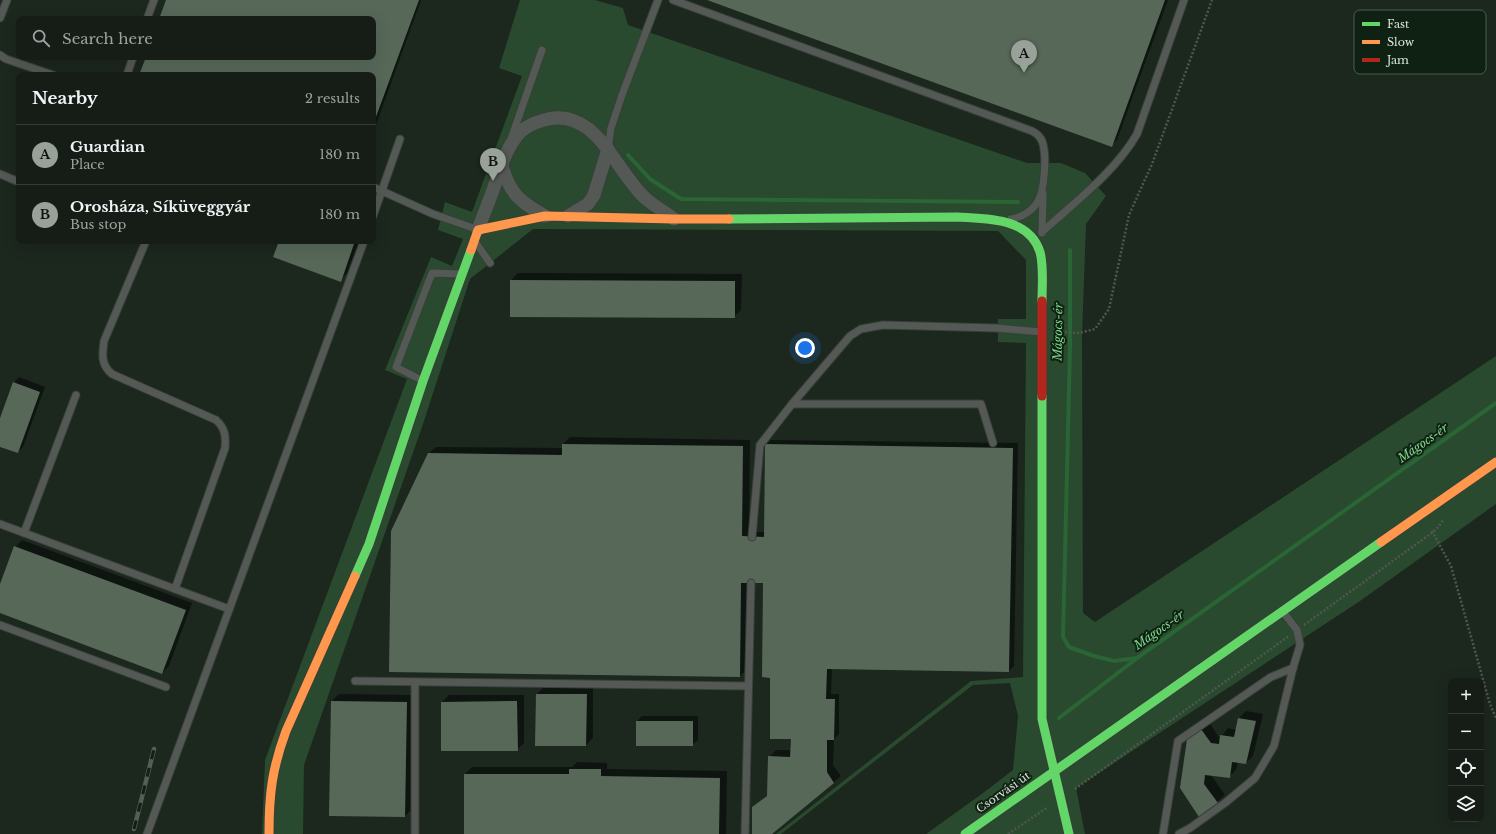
<!DOCTYPE html>
<meta charset="utf-8">
<style>
:root{--surface:#151d16;--page:#222a23;--text:#f1f3f6;--muted:#9da2a1;--line:#343b35;--accent:#98a299}
body{margin:0;font-family:"Libre Baskerville",serif;background:var(--page);color:var(--text)}
.controls{position:absolute;right:12px;bottom:12px;display:grid;overflow:hidden;border-radius:8px;box-shadow:0 4px 16px #0002}
.controls button{width:36px;height:36px;display:grid;place-items:center;padding:0;border:0;border-bottom:1px solid var(--line);background:var(--surface);color:var(--text);font:20px sans-serif}
.you{position:absolute;left:805px;top:348px;width:14px;height:14px;margin:-10px;border:3px solid #fff;border-radius:50%;background:#1a73e8;box-shadow:0 0 0 6px #1a73e833}
.badge{display:grid;place-items:center;width:26px;height:26px;border-radius:50%;background:var(--accent);color:#111;font-size:13px;font-weight:700}
.pin{position:absolute;translate:-50% -33px;filter:drop-shadow(0 1px 2px #0008)}
.pin::after{content:'';position:absolute;top:21px;width:14px;height:12px;background:inherit;clip-path:polygon(0 0,100% 0,50% 100%)}
.list{margin:0;padding:0;list-style:none}
h2{display:flex;justify-content:space-between;align-items:center;height:52px;margin:0;padding:0 16px;font-size:17px}
h2 small{font-size:13px;font-weight:400;color:var(--muted)}
.list li{display:grid;grid-template-columns:26px 1fr auto;gap:12px;align-items:center;box-sizing:border-box;height:60px;padding:0 16px;border-top:1px solid var(--line)}
.list b{display:block;font-size:15px;white-space:nowrap}
.list p{margin:0;font-size:13px;white-space:nowrap;color:var(--muted)}
.list em{font-size:13px;font-style:normal;color:var(--muted)}
.icon{flex:none;width:22px;height:22px;fill:none;stroke:currentColor;stroke-width:2;stroke-linecap:round;stroke-linejoin:round}
.map{position:relative;flex:none;width:1496px;height:834px;overflow:hidden}
.search{position:absolute;background:var(--surface);box-shadow:0 4px 16px #0002;left:16px;top:16px;width:360px;height:44px;display:flex;align-items:center;gap:10px;box-sizing:border-box;padding:0 14px;border-radius:8px;color:var(--muted);font-size:15px}
.panel{position:absolute;background:var(--surface);box-shadow:0 4px 16px #0002;left:16px;top:72px;width:360px;height:172px;border-radius:8px}
.map>svg:first-child{display:block}
.grass{fill:#294a2e}
.shadow{fill:#0007}
.lines{fill:none;stroke-linecap:round;stroke-linejoin:round}
.stream{stroke:#296535;stroke-width:4}
.building{fill:#576859}
.lane-casing{stroke:#374139;stroke-width:9}
.street-casing{stroke:#374139;stroke-width:15}
.fast-casing{stroke:#374139;stroke-width:11}
.slow-casing{stroke:#374139;stroke-width:11}
.jam-casing{stroke:#374139;stroke-width:11}
.path{stroke:#515651;stroke-width:2.5;stroke-dasharray:2 2;stroke-linecap:butt}
.lane{stroke:#555955;stroke-width:7}
.street{stroke:#555955;stroke-width:13}
.fast{stroke:#63d668;stroke-width:9}
.slow{stroke:#ff974d;stroke-width:9}
.jam{stroke:#b3261e;stroke-width:9}
.rail-casing{stroke:#575c57;stroke-width:4.5}
.rail{stroke:#0f2112;stroke-width:3;stroke-dasharray:9;stroke-linecap:butt}
.labels{text-anchor:middle;stroke-width:4;stroke-linejoin:round;paint-order:stroke}
.street-label{font-size:11px;fill:#dae5db;stroke:#0f2112}
.water-label{font-size:12px;font-style:italic;fill:#81d88e;stroke:#0f2112}
.key{fill:#0f2112;stroke:#4c5c4e;stroke-width:1}
.key-label{font-size:11px;fill:#dae5db}
</style>
<div class="map">
<svg width="1496" height="834" viewBox="0 0 1496 834">
<rect width="100%" height="100%" fill="#1c271e"/>
<path class="grass" d="M520,0h75l28,8 5,17 399,138h34l24,10 21,23 -20,28 -4,112 1,277 12,9 401,-266v148l-136,97 -284,187 9,46h-159l57,-41 30,-23 5,-54 -8,-33 -37,2 -192,149h-5l195,-153 52,-4 3,-334 -28,-1v-23h28v-59l-28,-29 -465,-2 -63,50 -47,145 -119,341 -1,69h-41l3,-74 142,-381 -22,-9 46,-113 21,9 11,-27 -25,-9 7,-28 27,10 50,-136 -23,-8z"/>
<g class="shadow">
<path d="M167,0h254l-48,133v-58h-233l7,-18h226v-38h-213z"/>
<path d="M709,0h459l-51,140 -6,6z"/>
<path d="M280,241h79l-12,32 -7,7z"/>
<path d="M518,273l224,1 -1,36 -7,7 -223,-37z"/>
<path d="M19,377l26,10 -22,60 -5,5 -18,-6v-25l14,-38z"/>
<path d="M570,437l180,3 -1,92h16l1,-87 5,-5 247,3 -4,223 -5,5 -177,-3 -1,26h8v40l-5,5 -1,26 8,11 -71,58h-17v-26l15,-13 1,-38 7,-7h16l2,-12 -23,-61 -7,-94 -16,-1 -1,87 -7,7 -312,-222 8,-7 127,1v-4z"/>
<path d="M22,540l170,63 -23,63 -7,7 -162,-61v-25l15,-40z"/>
<path d="M544,687l49,1v50l-7,7 -49,-51z"/>
<path d="M339,694l74,1 -1,114 -7,7 -75,-1 2,-114z"/>
<path d="M449,695h75v48l-7,7 -75,-48z"/>
<path d="M1246,711l17,3 -10,42 -7,7 -8,-1 -2,8 -7,7 -18,-2 14,20 -25,21 -6,-80 12,-10 -1,-1 4,-3 9,14 3,1 7,-9 9,2 2,-12z"/>
<path d="M642,716h56v24l-6,5 -55,-24z"/>
<path d="M577,762l30,1v6l120,2 -1,63h-261v-60l7,-7h100z"/>
</g>
<g class="lines">
<g class="stream">
<path d="M628,155l22,24 31,20 337,3"/>
<path d="M1070,250v97l-7,290 6,10 25,9 20,5 23,-3 359,-255"/>
<path d="M1059,718l77,-59"/>
</g>
</g>
<g class="building">
<path d="M166,0h253l-46,125v-50h-234l7,-18h227v-38h-214z"/>
<path d="M707,0h458l-53,147z"/>
<path d="M279,241h76l-14,41 -68,-25z"/>
<path d="M510,280l225,1v37l-225,-1z"/>
<path d="M13,382l27,10 -22,61 -18,-6v-29z"/>
<path d="M562,444l181,2 -1,90 22,1 1,-93 248,4 -4,224 -182,-3 -1,30h9l-1,41h-7v32l7,11 -62,51h-20v-27l15,-11 1,-40 22,1 1,-18h-21v-61l-8,-1 1,-94h-22l-1,94 -351,-5 2,-141 37,-78 134,2z"/>
<path d="M14,546l172,64 -24,64 -162,-61v-29z"/>
<path d="M536,694h51l-1,52h-51z"/>
<path d="M331,701l76,1 -2,115 -76,-1z"/>
<path d="M517,701l1,50h-77v-49z"/>
<path d="M1238,718l18,3 -10,43 -14,-2 -2,16 -25,-3 -1,9 14,19 -19,14 -19,-29 7,-49 14,-10 10,14 8,1 1,-9 14,2z"/>
<rect x="636" y="721" width="57" height="25"/>
<path d="M569,769h32v7l119,2 -1,56h-255v-60h105z"/>
</g>
<g class="lines">
<g class="lane-casing">
<g id="lane">
<path d="M673,0l359,131c4,2 8,5 10,10 5,13 3,50 -5,62 -6,9 -15,14 -26,16"/>
<path d="M0,18l7,-18"/>
<path d="M147,19l7,-19"/>
<path d="M0,55l6,4 47,16"/>
<path d="M127,75l6,-18"/>
<path d="M512,136l30,-86"/>
<path d="M608,149l3,-21 11,-33 36,-95"/>
<path d="M0,174l19,8"/>
<path d="M373,187l60,27 43,15"/>
<path d="M373,216l27,-77"/>
<path d="M1042,232c32,-29 74,-61 95,-98l47,-134"/>
<path d="M1042,233l1,-40"/>
<path d="M146,241l-42,100c-2,14 -3,24 8,33l104,46c9,8 10,16 9,28l-50,141"/>
<path d="M476,243l14,20"/>
<path d="M423,381l-27,-14 36,-94 29,1"/>
<path d="M792,404h189l12,39"/>
<path d="M0,524l229,85"/>
<path d="M24,533l52,-138"/>
<path d="M752,537l8,-92 32,-41 58,-68 11,-7 22,-4 113,3 46,4"/>
<path d="M0,625l166,62"/>
<path d="M355,681l393,5"/>
<path d="M147,834l217,-593"/>
<path d="M415,834v-152"/>
<path d="M745,834l6,-251"/>
<path d="M1163,834l15,-93 93,-64 22,-9"/>
<path d="M1179,834l11,-6 35,-25 30,-25 19,-32 19,-78 7,-23 -3,-15 -14,-18"/>
</g>
</g>
<g class="street-casing">
<g id="street">
<path d="M502,166c8,28 18,36 43,50"/>
<path d="M568,216l20,-12 6,-9 14,-46"/>
<path d="M478,230c5,-15 12,-30 17,-46 6,-16 10,-33 21,-47 6,-9 17,-14 28,-17 51,-15 71,50 101,78 9,8 20,14 29,21"/>
</g>
</g>
<g class="fast-casing">
<g id="fast">
<path d="M729,219l228,-2c29,2 72,0 83,35 4,15 2,34 2,49"/>
<path d="M1042,396v323l27,115"/>
<path d="M355,576l14,-32 54,-163 48,-131"/>
<path d="M965,834l416,-292"/>
</g>
</g>
<g class="slow-casing">
<g id="slow">
<path d="M471,250l7,-20 67,-14 129,3h55"/>
<path d="M1381,542l115,-80"/>
<path d="M269,834c0,-40 3,-65 17,-103l69,-155"/>
</g>
</g>
<g class="jam-casing">
<path id="jam" d="M1042,301v95"/>
</g>
<g class="path">
<path d="M1057,332l22,1 16,-4 14,-20 20,-94 23,-51 60,-164"/>
<path d="M1432,531l19,35 39,138 6,14"/>
<path d="M1304,625l129,-93 6,-6 4,-6"/>
<path d="M1075,789l214,-153"/>
<path d="M1008,834l40,-27"/>
</g>
<use href="#lane" class="lane"/>
<use href="#street" class="street"/>
<use href="#fast" class="fast"/>
<use href="#slow" class="slow"/>
<use href="#jam" class="jam"/>
<g class="rail-casing">
<path id="rail" d="M134,829l20,-80"/>
</g>
<use href="#rail" class="rail"/>
</g>
<g class="labels">
<g class="street-label">
<text transform="translate(1003 792) rotate(-35)" y="4">Csorvási út</text>
</g>
<g class="water-label">
<text transform="translate(1058 332) rotate(-89)" y="4">Mágocs-ér</text>
<text transform="translate(1423 443) rotate(-35)" y="4">Mágocs-ér</text>
<text transform="translate(1159 630) rotate(-35)" y="4">Mágocs-ér</text>
</g>
</g>
<rect x="1354" y="10" width="132" height="64" rx="6" class="key"/>
<rect x="1362" y="22" width="18" height="4" fill="#63d668"/>
<rect x="1362" y="40" width="18" height="4" fill="#ff974d"/>
<rect x="1362" y="58" width="18" height="4" fill="#b3261e"/>
<g class="key-label">
<text x="1387" y="28">Fast</text>
<text x="1387" y="46">Slow</text>
<text x="1387" y="64">Jam</text>
</g>
</svg>
<div class="controls">
<button>+</button>
<button>−</button>
<button><svg class="icon" aria-label="locate" viewBox="0 0 24 24"><circle cx="12" cy="12" r="6"/><path d="M12 2v4M12 18v4M2 12h4M18 12h4"/></svg></button>
<button><svg class="icon" aria-label="layers" viewBox="0 0 24 24"><path d="M12 4l9 5-9 5-9-5zM3 14l9 5 9-5"/></svg></button>
</div>
<div class="you"></div>
<div class="pin badge" style="left:1024px;top:73px">A</div>
<div class="pin badge" style="left:493px;top:181px">B</div>
<div class="search"><svg class="icon" aria-label="search" viewBox="0 0 24 24"><circle cx="10" cy="10" r="6"/><path d="M15 15l6 6"/></svg>Search here</div>
<section class="panel">
<h2>Nearby<small>2 results</small></h2>
<ul class="list">
<li><span class="badge">A</span><div><b>Guardian</b><p>Place</p></div><em>180 m</em></li>
<li><span class="badge">B</span><div><b>Orosháza, Síküveggyár</b><p>Bus stop</p></div><em>180 m</em></li>
</ul>
</section>
</div>
